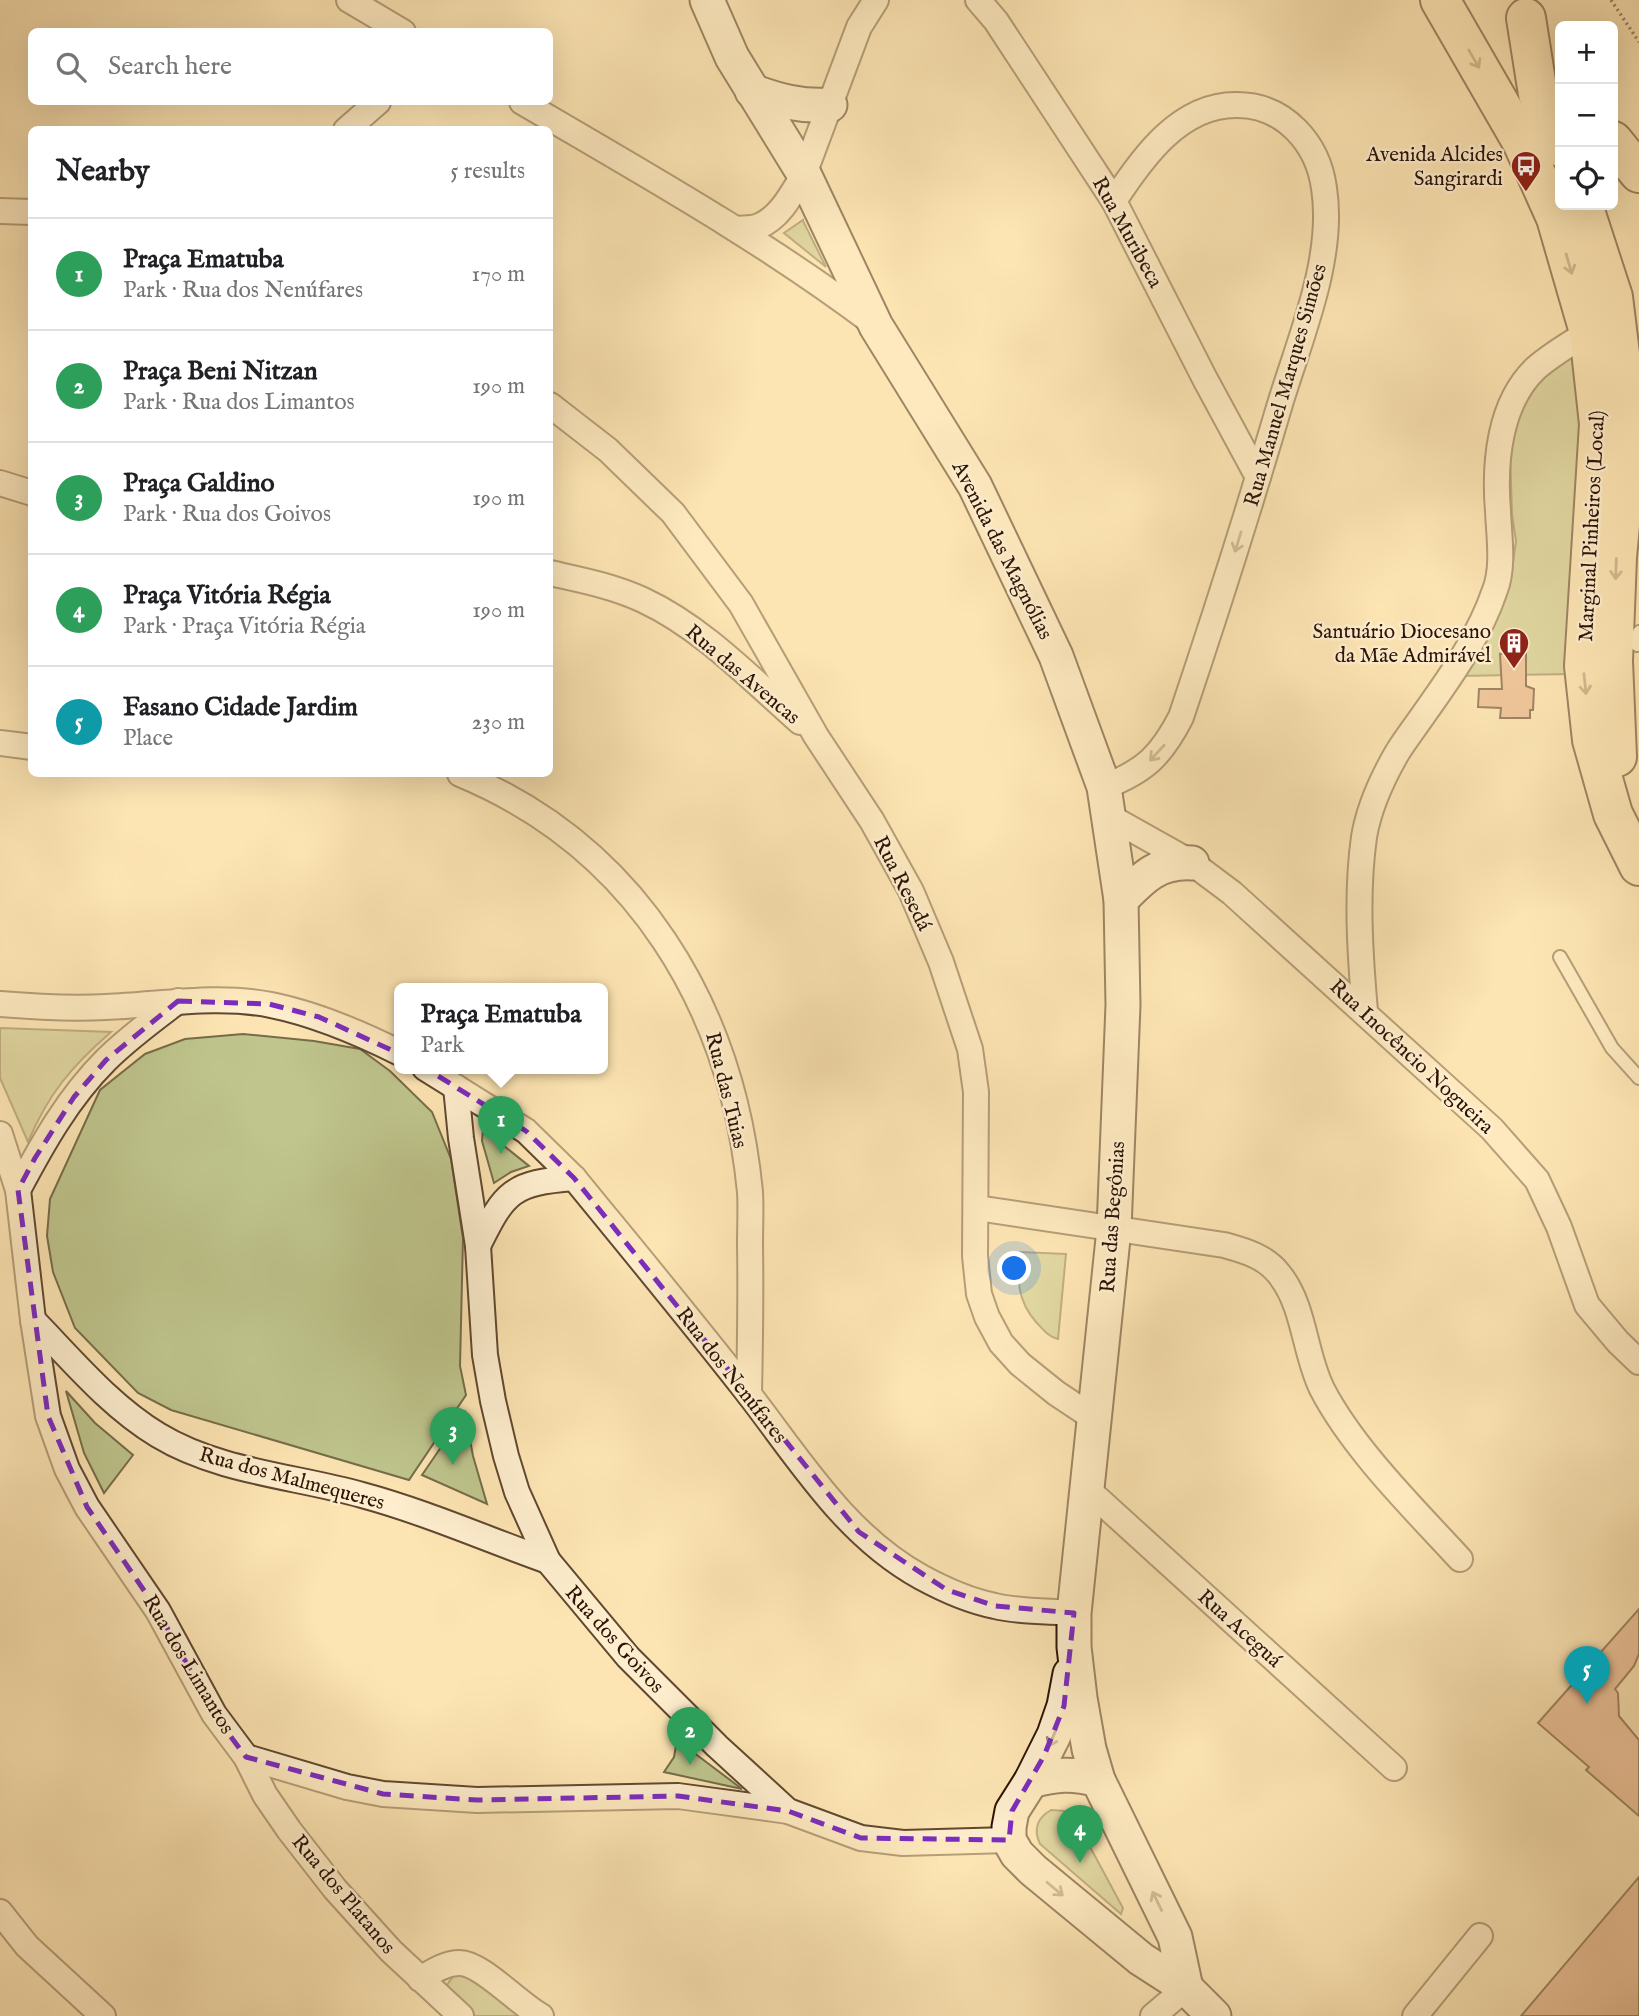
<!DOCTYPE html>
<meta charset="utf-8">
<style>
:root{--surface:#fff;--page:#f2f2f2;--text:#202124;--muted:#757577;--line:#e0e0e0;--accent:#7c3aed}
body{margin:0;font-family:"IM FELL English",serif;background:var(--page);color:var(--text)}
.controls{position:absolute;right:21px;top:21px;display:grid;overflow:hidden;border-radius:10px;box-shadow:0 7px 28px #0002}
.controls button{width:63px;height:63px;display:grid;place-items:center;padding:0;border:0;border-bottom:2px solid var(--line);background:var(--surface);color:var(--text);font:35px sans-serif}
.you{position:absolute;left:1015px;top:1269px;width:24px;height:24px;margin:-18px;border:5px solid #fff;border-radius:50%;background:#1a73e8;box-shadow:0 0 0 10px #1a73e833}
.badge{display:grid;place-items:center;width:46px;height:46px;border-radius:50%;background:var(--accent);color:#fff;font-size:23px;font-weight:700}
.pin{position:absolute;translate:-50% -58px;filter:drop-shadow(0 2px 4px #0008)}
.pin::after{content:'';position:absolute;top:37px;width:24px;height:21px;background:inherit;clip-path:polygon(0 0,100% 0,50% 100%)}
.popup{position:absolute;left:394px;top:983px;width:214px;height:91px;box-sizing:border-box;display:grid;place-content:center;border-radius:10px;background:var(--surface);filter:drop-shadow(0 2px 5px #0005);font-size:23px;white-space:nowrap;color:var(--muted)}
.popup b{font-size:26px;color:var(--text)}
.popup::after{content:'';position:absolute;left:50%;top:100%;margin-left:-14px;border:14px solid transparent;border-top-color:var(--surface)}
.list{margin:0;padding:0;list-style:none}
h2{display:flex;justify-content:space-between;align-items:center;height:91px;margin:0;padding:0 28px;font-size:30px}
h2 small{font-size:23px;font-weight:400;color:var(--muted)}
.list li{display:grid;grid-template-columns:46px 1fr auto;gap:21px;align-items:center;box-sizing:border-box;height:112px;padding:0 28px;border-top:2px solid var(--line)}
.list b{display:block;font-size:26px;white-space:nowrap}
.list p{margin:0;font-size:23px;white-space:nowrap;color:var(--muted)}
.list em{font-size:23px;font-style:normal;color:var(--muted)}
.icon{flex:none;width:38px;height:38px;fill:none;stroke:currentColor;stroke-width:2;stroke-linecap:round;stroke-linejoin:round}
.map{position:relative;flex:none;width:1639px;height:2016px;overflow:hidden}
.search{position:absolute;background:var(--surface);box-shadow:0 7px 28px #0002;left:28px;top:28px;width:525px;height:77px;display:flex;align-items:center;gap:18px;box-sizing:border-box;padding:0 24px;border-radius:10px;color:var(--muted);font-size:26px}
.panel{position:absolute;background:var(--surface);box-shadow:0 7px 28px #0002;left:28px;top:126px;width:525px;height:651px;border-radius:10px}
.map>svg:first-child{display:block}
.green{fill:#bfc58d;stroke:#766c49;stroke-width:2}
.building{fill:#e2a381;stroke:#2c1305;stroke-width:2}
.lines{fill:none;stroke-linecap:round;stroke-linejoin:round}
.lane-casing{stroke:#604830;stroke-width:16}
.street-casing{stroke:#604830;stroke-width:28}
.secondary-casing{stroke:#2c1305;stroke-width:37}
.highway-casing{stroke:#2c1305;stroke-width:42}
.path{stroke:#2c1305;stroke-width:3.5;stroke-dasharray:2 3.5;stroke-linecap:butt}
.lane{stroke:#feeece;stroke-width:12}
.street{stroke:#feeece;stroke-width:24}
.secondary{stroke:#feeece;stroke-width:33}
.highway{stroke:#fde5b3;stroke-width:38}
.oneway{stroke:#9f8665}
.oneway2{stroke:#a08b74}
.marked{fill:none;stroke:#7b2cbf;stroke-width:5;stroke-dasharray:14 9;stroke-linejoin:round}
.labels{text-anchor:middle;stroke-width:5;stroke-linejoin:round;paint-order:stroke}
.poi-label{font-size:21px;fill:#2c1305;stroke:#feeece;text-anchor:end}
.street-label{font-size:21px;fill:#2c1305;stroke:#feeece}
</style>
<div class="map">
<svg width="1639" height="2016" viewBox="0 0 1639 2016">
<rect width="100%" height="100%" fill="#fde5b3"/>
<filter id="stains"><feTurbulence type="fractalNoise" baseFrequency=".00286" numOctaves="4"/><feColorMatrix values="0 0 0 0 .2 0 0 0 0 .09 0 0 0 0 .02 0 0 0 .5 -.17"/></filter>
<radialGradient id="worn" r=".72"><stop offset=".6" stop-color="#630" stop-opacity="0"/><stop offset="1" stop-color="#630" stop-opacity=".3"/></radialGradient>
<g class="green">
<path d="M803,220v1l23,46 -42,-34z"/>
<path d="M1575,351l10,40 -13,283 -111,2 44,-80 7,-27 4,-28 -4,-26 -2,-64 5,-30 21,-43z"/>
<path d="M0,1028l111,4c-39,34 -63,62 -83,110l-28,-64z"/>
<path d="M243,1034l71,7 46,8 30,22 42,41 19,47 12,79 -3,128 6,29 -57,85 -238,-70 -33,-17 -63,-65 -22,-56 -6,-36 3,-37 50,-109 45,-36 40,-15z"/>
<path d="M483,1129l46,37 -18,6 -17,11 -12,-42z"/>
<path d="M1020,1252l46,2 -8,85c-10,-2 -15,-10 -22,-17 -19,-22 -19,-42 -16,-70z"/>
<path d="M66,1391l29,32 38,32 -29,38 -20,-40z"/>
<path d="M465,1412l8,44 14,48 -65,-29z"/>
<path d="M677,1740l65,49 -78,-17 10,-15z"/>
<path d="M1051,1810l14,1 10,8 48,89 -2,6 -81,-70c-7,-15 -3,-26 11,-34z"/>
<path d="M458,1969l70,47h-60l-25,-25z"/>
</g>
<g class="building">
<path d="M1526,651v35l8,3 -1,21h-3v8h-30l1,-10 -23,-1 1,-18h23l-2,-35z"/>
<path d="M1639,1609v45l-5,12 -19,23 3,4 1,23 20,24v76l-53,-46 3,-3 -51,-44z"/>
<path d="M1639,1877v139h-118z"/>
</g>
<g class="lines">
<g class="lane-casing">
<g id="lane">
<path d="M1637,645l2,-13"/>
<path d="M1560,957l52,91 27,30"/>
</g>
</g>
<g class="street-casing">
<g id="street">
<path d="M349,0l54,32"/>
<path d="M978,0l18,21 118,180 91,178 53,98"/>
<path d="M522,102c119,70 241,138 351,221"/>
<path d="M346,130l32,-28"/>
<path d="M0,211l32,1"/>
<path d="M736,229c7,-1 16,0 23,-3 21,-8 34,-34 45,-52l55,-147 17,-27"/>
<path d="M550,405l58,45 65,63 68,91 75,132 56,85 39,70 30,71 29,87 6,43 -1,164 4,38 8,23 14,26 19,21 36,29 39,26"/>
<path d="M0,483l32,10"/>
<path d="M550,573c31,7 63,13 93,27 60,28 108,79 157,122"/>
<path d="M0,743l32,4"/>
<path d="M460,774c176,73 272,232 290,418 1,17 0,35 0,53 1,50 0,99 -1,149"/>
<path d="M1104,787c41,-16 57,-31 77,-70 35,-104 68,-208 99,-313 20,-66 55,-146 44,-216 -6,-44 -39,-83 -87,-83 -57,-1 -95,53 -123,96"/>
<path d="M1110,817l82,46 40,30 260,236 45,51 22,47 28,78 31,37 21,20"/>
<path d="M0,1004c36,3 70,5 106,3 54,-2 111,-13 165,-2 45,9 87,27 129,48"/>
<path d="M1365,1011c-5,-57 -9,-117 -1,-174 5,-30 18,-58 33,-84 8,-13 18,-26 27,-39 27,-38 56,-79 71,-124 9,-23 4,-54 3,-79 -4,-48 1,-108 38,-143 16,-14 35,-25 53,-36"/>
<path d="M425,1068l101,63 48,47c58,71 117,142 174,215 52,67 97,142 173,184 22,12 49,24 74,29 25,6 53,5 79,7"/>
<path d="M456,1087l5,51 17,108 7,109 8,46 13,55 11,36 31,69 80,96 89,89 71,65 73,27 42,5 106,-3"/>
<path d="M0,1134l18,56 15,130 15,96 19,53 20,38 71,104 56,103 32,43 19,38 24,35 46,59 56,62 70,65"/>
<path d="M18,1190c25,-47 50,-92 88,-130 22,-22 47,-40 72,-59"/>
<path d="M977,1208l247,37c21,6 41,11 55,29 26,32 25,79 43,115 31,60 92,120 138,170"/>
<path d="M478,1246c27,-55 34,-63 96,-68"/>
<path d="M33,1320c39,40 77,86 125,115 61,37 137,41 204,60 63,17 124,44 186,66"/>
<path d="M1086,1488l308,280"/>
<path d="M246,1757l101,30 36,7 94,6 201,-4 110,15"/>
<path d="M0,1912l27,34 76,70"/>
<path d="M420,1979c12,-7 25,-16 40,-16 21,0 59,41 81,53"/>
<path d="M1153,2016l33,-28"/>
<path d="M1415,2016l65,-80"/>
</g>
</g>
<g class="secondary-casing">
<g id="secondary">
<path d="M707,0l25,57 72,117 72,152 99,160 81,170 48,131 17,113 2,105 -9,224 -40,384v34l6,51 9,51 9,31 77,157 11,51"/>
<path d="M752,91c27,10 50,16 78,14"/>
<path d="M1121,900c22,-23 38,-39 71,-37"/>
<path d="M1070,1674l-6,32 -10,29 -23,46 -19,30 -3,16v13l8,14 16,16 108,89 45,29 28,28"/>
<path d="M1031,1781c25,-7 42,-8 67,-1"/>
</g>
</g>
<g class="highway-casing">
<g id="highway">
<path d="M1440,0l82,142 34,76 33,114 10,92 -15,242 8,74 21,74 26,52"/>
<path d="M1526,18l12,76 22,53"/>
<path d="M1613,141l26,32"/>
<path d="M1583,205l30,92 15,122"/>
<path d="M1617,757l-4,-96 4,-104 12,-129 10,-41"/>
</g>
</g>
<path class="path" d="M1611,0l28,42"/>
<use href="#lane" class="lane"/>
<use href="#street" class="street"/>
<use href="#secondary" class="secondary"/>
<use href="#highway" class="highway"/>
</g>
<defs><path id="oneway-shaft" d="M-6 0H5M1.5-3L5.5 0L1.5 3" fill="none" stroke-width="1.6" stroke-linecap="round" stroke-linejoin="round" transform="scale(1.75)"/></defs>
<g class="oneway">
<use href="#oneway-shaft" transform="translate(1474 59) rotate(60)"/>
<use href="#oneway-shaft" transform="translate(1569 264) rotate(74)"/>
<use href="#oneway-shaft" transform="translate(1616 569) rotate(92)"/>
<use href="#oneway-shaft" transform="translate(1585 684) rotate(84)"/>
</g>
<g class="oneway2">
<use href="#oneway-shaft" transform="translate(1238 542) rotate(107)"/>
<use href="#oneway-shaft" transform="translate(1157 753) rotate(133)"/>
<use href="#oneway-shaft" transform="translate(1053 1737) rotate(113)"/>
<use href="#oneway-shaft" transform="translate(1055 1889) rotate(40)"/>
<use href="#oneway-shaft" transform="translate(1157 1901) rotate(-116)"/>
</g>
<path d="M0 0H1639V2016H0ZM178,1001l91,3 50,13 92,42 115,72 48,47 285,354 88,58 48,16 79,7 -10,93 -20,50 -32,55 -3,29 -148,-2 -73,-27 -110,-15 -201,4 -94,-6 -137,-37 -32,-43 -56,-103 -71,-104 -39,-91 -30,-226 17,-32 39,-61 32,-37z" fill="#fde5b3" fill-opacity=".55" fill-rule="evenodd"/>
<path class="marked" d="M178,1001l91,3 50,13 92,42 115,72 48,47 285,354 88,58 48,16 79,7 -10,93 -20,50 -32,55 -3,29 -148,-2 -73,-27 -110,-15 -201,4 -94,-6 -137,-37 -32,-43 -56,-103 -71,-104 -39,-91 -30,-226 17,-32 39,-61 32,-37z"/>
<defs>
<g id="bus-pin" transform="scale(1.575)"><path d="M0 17L-7.5 6A9.5 9.5 0 1 1 7.5 6Z" fill="#8f2418" stroke="#feeece"/><path d="M-5-6H5V4H4V6H2V4H-2V6H-4V4H-5ZM-3.5-4V0h7V-4ZM-3.5 1.2v1.5H-2V1.2ZM2 1.2v1.5H3.5V1.2Z" fill="#fff"/></g>
<g id="building-pin" transform="scale(1.575)"><path d="M0 17L-7.5 6A9.5 9.5 0 1 1 7.5 6Z" fill="#8f2418" stroke="#feeece"/><path d="M-4-6H4V6H1V3H-1V6H-4ZM-2.5-4.3h1.7v1.8h-1.7ZM.8-4.3h1.7v1.8H.8ZM-2.5-1h1.7V.8h-1.7ZM.8-1h1.7V.8H.8Z" fill="#fff"/></g>
</defs>
<g fill-rule="evenodd">
<use href="#bus-pin" x="1526" y="166"/>
<use href="#building-pin" x="1514" y="643"/>
</g>
<g class="labels">
<g class="poi-label">
<text x="1503" y="161">Avenida Alcides<tspan x="1503" dy="24">Sangirardi</tspan></text>
<text x="1491" y="638">Santuário Diocesano<tspan x="1491" dy="24">da Mãe Admirável</tspan></text>
</g>
<g class="street-label">
<text transform="translate(1128 232) rotate(61)" y="7">Rua Muribeca</text>
<text transform="translate(1285 385) rotate(-74)" y="7">Rua Manuel Marques Simões</text>
<text transform="translate(1591 526) rotate(-87)" y="7">Marginal Pinheiros (Local)</text>
<text transform="translate(1003 550) rotate(63)" y="7">Avenida das Magnólias</text>
<text transform="translate(743 674) rotate(40)" y="7">Rua das Avencas</text>
<text transform="translate(903 883) rotate(63)" y="7">Rua Resedá</text>
<text transform="translate(1412 1056) rotate(43)" y="7">Rua Inocêncio Nogueira</text>
<text transform="translate(727 1090) rotate(76)" y="7">Rua das Tuias</text>
<text transform="translate(1112 1217) rotate(-86)" y="7">Rua das Begônias</text>
<text transform="translate(732 1375) rotate(52)" y="7">Rua dos Nenúfares</text>
<text transform="translate(292 1478) rotate(15)" y="7">Rua dos Malmequeres</text>
<text transform="translate(1240 1628) rotate(42)" y="7">Rua Aceguá</text>
<text transform="translate(615 1639) rotate(48)" y="7">Rua dos Goivos</text>
<text transform="translate(189 1664) rotate(59)" y="7">Rua dos Limantos</text>
<text transform="translate(344 1894) rotate(50)" y="7">Rua dos Platanos</text>
</g>
</g>
<rect width="100%" height="100%" filter="url(#stains)"/>
<rect width="100%" height="100%" fill="url(#worn)"/>
</svg>
<div class="controls">
<button>+</button>
<button>−</button>
<button><svg class="icon" aria-label="locate" viewBox="0 0 24 24"><circle cx="12" cy="12" r="6"/><path d="M12 2v4M12 18v4M2 12h4M18 12h4"/></svg></button>
</div>
<div class="you"></div>
<div class="pin badge" style="left:501px;top:1154px;background:#2e9e5b">1</div>
<div class="popup"><b>Praça Ematuba</b>Park</div>
<div class="pin badge" style="left:690px;top:1765px;background:#2e9e5b">2</div>
<div class="pin badge" style="left:453px;top:1465px;background:#2e9e5b">3</div>
<div class="pin badge" style="left:1080px;top:1863px;background:#2e9e5b">4</div>
<div class="pin badge" style="left:1587px;top:1704px;background:#0f9aa8">5</div>
<div class="search"><svg class="icon" aria-label="search" viewBox="0 0 24 24"><circle cx="10" cy="10" r="6"/><path d="M15 15l6 6"/></svg>Search here</div>
<section class="panel">
<h2>Nearby<small>5 results</small></h2>
<ul class="list">
<li><span class="badge" style="background:#2e9e5b">1</span><div><b>Praça Ematuba</b><p>Park · Rua dos Nenúfares</p></div><em>170 m</em></li>
<li><span class="badge" style="background:#2e9e5b">2</span><div><b>Praça Beni Nitzan</b><p>Park · Rua dos Limantos</p></div><em>190 m</em></li>
<li><span class="badge" style="background:#2e9e5b">3</span><div><b>Praça Galdino</b><p>Park · Rua dos Goivos</p></div><em>190 m</em></li>
<li><span class="badge" style="background:#2e9e5b">4</span><div><b>Praça Vitória Régia</b><p>Park · Praça Vitória Régia</p></div><em>190 m</em></li>
<li><span class="badge" style="background:#0f9aa8">5</span><div><b>Fasano Cidade Jardim</b><p>Place</p></div><em>230 m</em></li>
</ul>
</section>
</div>
